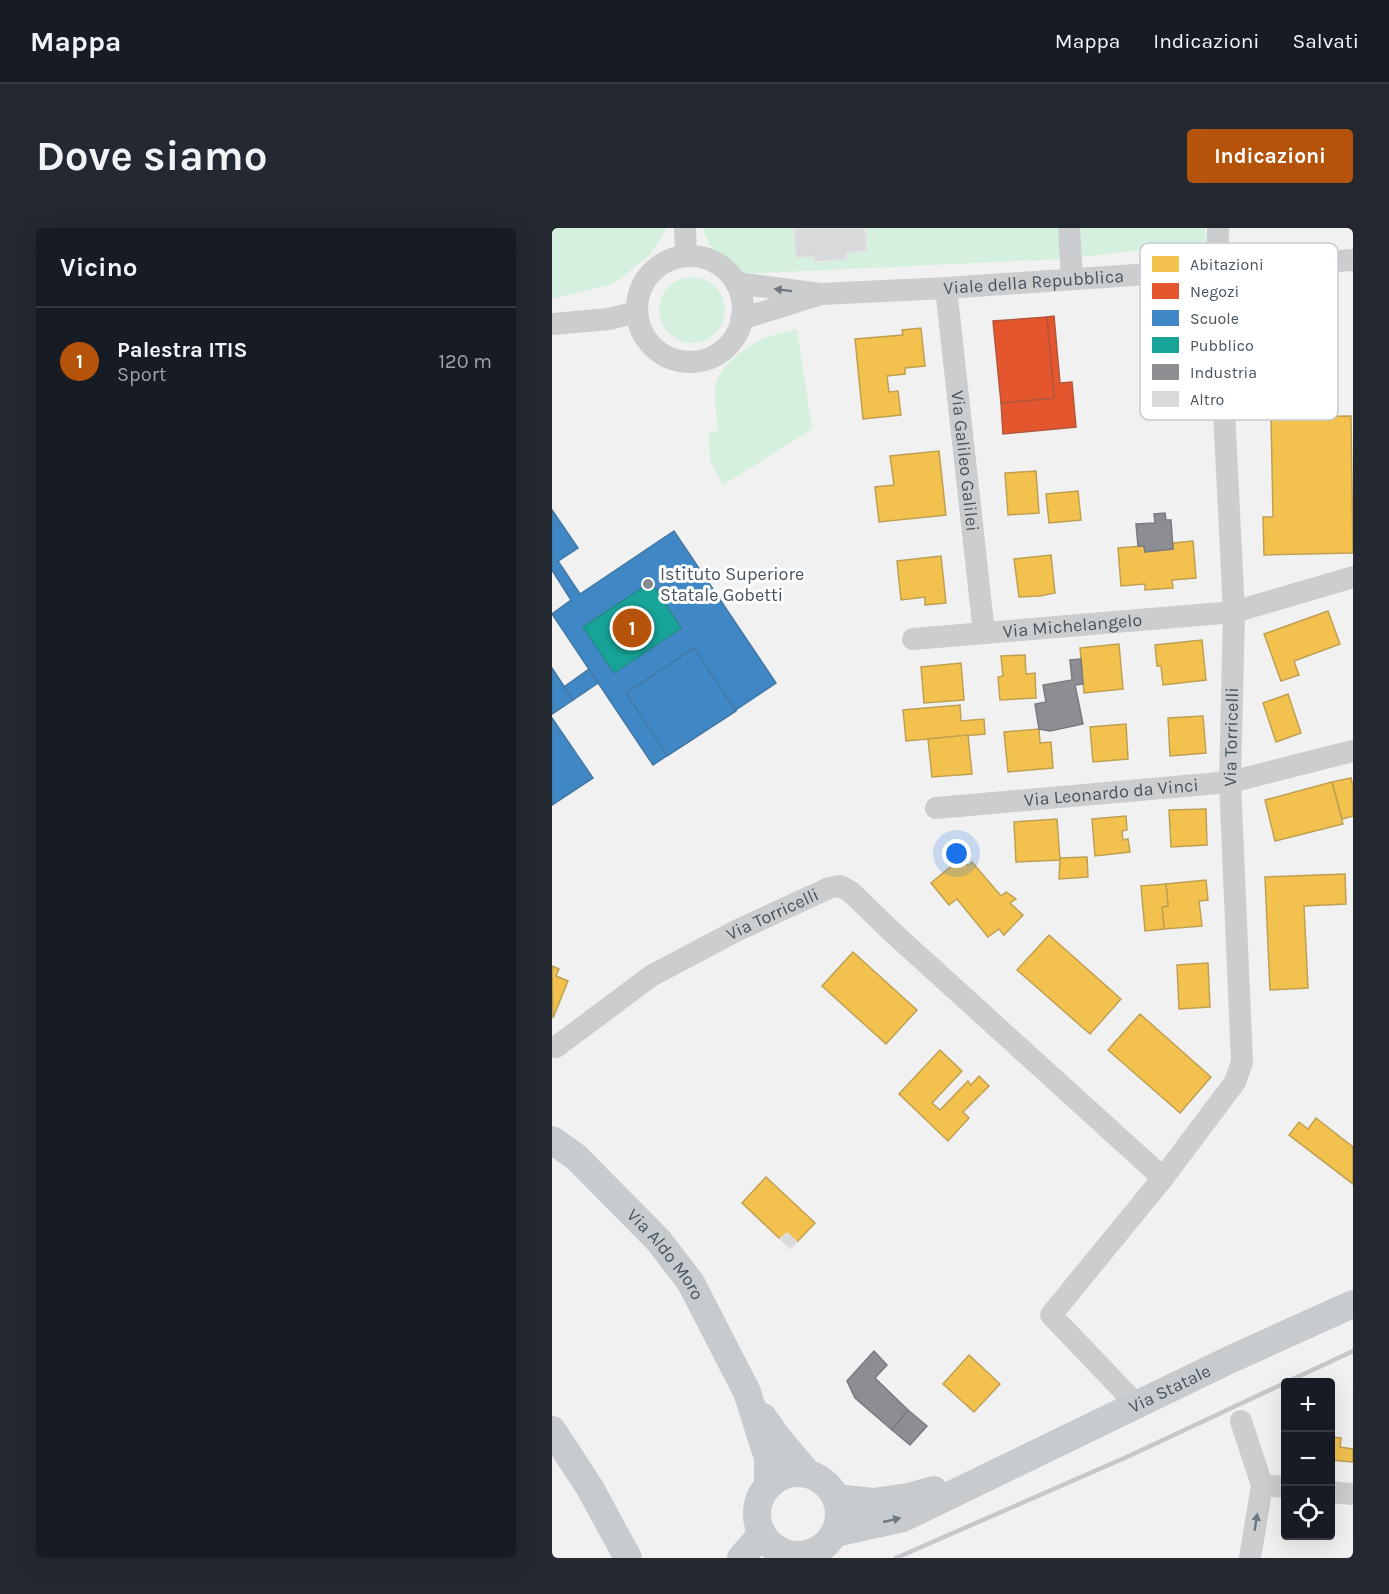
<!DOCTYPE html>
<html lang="it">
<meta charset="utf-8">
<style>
:root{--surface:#171b24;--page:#242831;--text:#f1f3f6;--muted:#9ea1a6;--line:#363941;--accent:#b45309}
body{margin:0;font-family:Karla,sans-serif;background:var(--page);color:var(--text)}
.controls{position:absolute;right:18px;bottom:18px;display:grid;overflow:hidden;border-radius:6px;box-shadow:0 6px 24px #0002}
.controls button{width:54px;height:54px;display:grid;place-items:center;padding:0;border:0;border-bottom:2px solid var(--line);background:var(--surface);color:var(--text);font:30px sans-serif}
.you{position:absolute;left:405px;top:626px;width:21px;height:21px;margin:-15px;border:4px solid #fff;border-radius:50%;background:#1a73e8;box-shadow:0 0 0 9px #1a73e833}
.badge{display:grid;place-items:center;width:39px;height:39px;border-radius:50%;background:var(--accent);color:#fff;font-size:20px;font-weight:700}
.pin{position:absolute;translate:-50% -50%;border:3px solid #fff;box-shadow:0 2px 6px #0006}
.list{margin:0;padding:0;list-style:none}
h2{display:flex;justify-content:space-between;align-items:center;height:78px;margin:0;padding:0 24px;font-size:26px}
h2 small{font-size:20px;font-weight:400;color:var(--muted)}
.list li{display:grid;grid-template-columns:39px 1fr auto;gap:18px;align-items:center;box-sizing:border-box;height:108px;padding:0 24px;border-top:2px solid var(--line)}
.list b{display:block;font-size:22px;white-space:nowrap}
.list p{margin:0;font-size:20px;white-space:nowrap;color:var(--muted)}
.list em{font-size:20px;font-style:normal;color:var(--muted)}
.icon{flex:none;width:33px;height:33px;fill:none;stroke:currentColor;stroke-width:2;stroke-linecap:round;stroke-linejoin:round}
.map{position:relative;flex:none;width:801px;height:1330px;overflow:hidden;border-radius:6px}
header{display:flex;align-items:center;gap:36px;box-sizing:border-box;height:84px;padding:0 30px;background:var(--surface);border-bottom:2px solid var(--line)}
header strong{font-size:28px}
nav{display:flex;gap:33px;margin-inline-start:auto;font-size:21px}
.intro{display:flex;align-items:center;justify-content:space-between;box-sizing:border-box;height:144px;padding:0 36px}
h1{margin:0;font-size:42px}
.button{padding:15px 27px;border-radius:6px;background:var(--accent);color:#fff;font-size:21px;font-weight:700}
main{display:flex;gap:36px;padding:0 36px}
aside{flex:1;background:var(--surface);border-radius:6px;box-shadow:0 6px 24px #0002}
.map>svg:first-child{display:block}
.green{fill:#d5f0df}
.homes{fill:#f2c14e;stroke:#bfa053;stroke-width:1.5}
.shops{fill:#e4572e;stroke:#b5563c;stroke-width:1.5}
.schools{fill:#3f88c5;stroke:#4278a6;stroke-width:1.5}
.public{fill:#17a398;stroke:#268b87;stroke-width:1.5}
.industry{fill:#8d8d92;stroke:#787c82;stroke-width:1.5}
.building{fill:#d9d9db;stroke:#e3e3e4;stroke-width:1.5}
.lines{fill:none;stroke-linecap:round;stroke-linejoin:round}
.minor{stroke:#cbcdcf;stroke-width:22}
.major{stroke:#c7cbce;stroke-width:28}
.rail{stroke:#c6c7c9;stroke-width:4.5}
.oneway{fill:#6f7880}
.oneway2{fill:#6e7880}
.poi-dot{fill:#848b91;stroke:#fff;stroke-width:2}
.labels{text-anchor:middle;stroke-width:6;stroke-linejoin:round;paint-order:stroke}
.street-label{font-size:18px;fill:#48545e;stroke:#fff}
.poi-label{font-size:18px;fill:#48545e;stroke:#fff;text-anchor:start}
.key{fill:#fff;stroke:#c8cccf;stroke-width:1.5}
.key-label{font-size:16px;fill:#48545e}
</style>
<header>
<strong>Mappa</strong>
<nav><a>Mappa</a><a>Indicazioni</a><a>Salvati</a></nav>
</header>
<div class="intro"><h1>Dove siamo</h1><a class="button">Indicazioni</a></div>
<main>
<aside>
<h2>Vicino<small></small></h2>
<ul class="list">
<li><span class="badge">1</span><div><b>Palestra ITIS</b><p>Sport</p></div><em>120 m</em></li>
</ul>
</aside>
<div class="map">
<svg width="801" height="1330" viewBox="0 0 801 1330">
<rect width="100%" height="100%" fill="#f2f1f1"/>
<g class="green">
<path d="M2,0h113l-18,28 -36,28 -61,15v-70z"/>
<path d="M151,0h502l1,15 -144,16 -320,15c-15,-12 -36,-26 -39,-46z"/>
<circle cx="140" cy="82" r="33"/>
<path d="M245,101l15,100 -89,56 -13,-24 -1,-28 9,-3c-1,-14 -5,-32 -2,-46 3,-17 34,-41 49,-46 10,-4 21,-6 32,-9z"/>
</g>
<g class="homes">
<path d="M369,100l4,38 -20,2v6l-18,2 2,16 9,-1 3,24 -38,4 -8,-80 48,-4 -1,-5z"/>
<path d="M799,188l2,137 -89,2 -1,-38h10l-2,-100z"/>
<path d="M387,223l7,64 -67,7 -4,-35 19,-2 -4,-29z"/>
<path d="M484,243l3,42 -31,2 -3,-42z"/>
<path d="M526,263l3,29 -32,3 -3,-29z"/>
<path d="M641,313l3,37 -24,2 1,8 -28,2v-6l-24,2 -3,-38 26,-2 1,6 28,-3v-6z"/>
<path d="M499,327l4,38 -15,3 -21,1 -5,-38z"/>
<path d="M389,328l5,47 -21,2v-8l-24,3 -4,-39z"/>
<path d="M776,383l12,33 -46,17 5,14 -18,6 -17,-47z"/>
<path d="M650,412l4,40 -43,5 -2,-19h-4l-2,-21z"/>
<path d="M567,416l4,45 -39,4 -4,-45z"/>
<path d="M473,427l1,19 9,-1 1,25 -36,2 -2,-23 5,-1 -2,-20z"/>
<path d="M409,435l3,37 -40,3 -3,-36z"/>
<path d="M736,466l13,39 -25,9 -13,-39z"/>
<path d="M408,477l1,16 23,-2 1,15 -79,7 -3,-31z"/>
<path d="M651,488l3,37 -36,3 -2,-38z"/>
<path d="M574,496l2,35 -35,3 -3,-35z"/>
<path d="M487,501l1,14 11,-1 2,26 -45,4 -4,-40z"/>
<path d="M416,507l4,39 -40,3 -4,-38z"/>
<path d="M799,550l2,8v30l-11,3 -10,-37z"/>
<path d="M780,554l11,42 -68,17 -10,-41z"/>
<path d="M654,581l1,36 -36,2 -2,-37z"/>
<path d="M574,588l1,14 -5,1 1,9 5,-1 2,13 -35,4 -3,-37z"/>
<path d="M505,591l3,41 -44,2 -2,-40z"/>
<path d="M535,629l1,20 -29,2 1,-21z"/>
<path d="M409,630l7,8 4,-4 29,34 5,-4 10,7 -6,4 13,12 -19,20 -5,-6 -11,8 -31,-38 -8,6 -18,-22z"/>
<path d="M793,646l1,30 -42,2 4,82 -38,2 -5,-113z"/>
<path d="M654,652l2,20 -9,1 3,25 -38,3 -2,-22 6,-1 -2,-22z"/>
<path d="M614,656l2,22 -6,1 2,22 -19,2 -4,-45z"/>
<path d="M497,707l72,64 -31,35 -73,-64z"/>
<path d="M301,724l64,58 -31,34 -64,-58z"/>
<path d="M656,735l2,44 -31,2 -2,-44z"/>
<path d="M0,738l7,3 -3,7 12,5 -15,37z"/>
<path d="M588,786l71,63 -31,36 -72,-63z"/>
<path d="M388,822l22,21 -30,32 8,7 28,-29 3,4 8,-9 10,10 -26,26 6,6 -21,23 -49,-47z"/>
<path d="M764,890l37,29v37l-64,-49 10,-13 9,7z"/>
<path d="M214,949l49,46 -18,19 -10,-9 -7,6 -38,-36z"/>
<path d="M417,1127l31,29 -26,28 -31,-28z"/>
<path d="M778,1209l11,1 -1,9 13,2v13l-23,-2z"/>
</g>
<g class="shops">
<path d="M502,88l6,67 12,-1 4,45 -73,7 -2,-31 53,-5 -7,-81z"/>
<path d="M495,89l7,81 -53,5 -8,-82z"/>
</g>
<g class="schools">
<path d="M0,282l26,38 -20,13 22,33 94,-63 102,152 -123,82 -101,-151 19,-14 -19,-30z"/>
<path d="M142,420l42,63 -69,45 -41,-63z"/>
<path d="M0,440l21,32 -21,14z"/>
<path d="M37,441l9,14 -25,17 -9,-13z"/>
<path d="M0,490l41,60 -41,27z"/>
</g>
<path class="public" d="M99,354l30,46 -67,45 -31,-46z"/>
<g class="industry">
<path d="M613,285l1,7h5l2,29 -28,3 -1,-6h-6l-2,-22 19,-1 -1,-9z"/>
<path d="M529,431l2,25 -8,1 8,39 -33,7 -11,-2 -4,-25 11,-2 -3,-17 29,-5 -2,-20z"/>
<path d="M322,1123l13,14 -12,13 33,32 -16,20 -37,-32 -8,-17z"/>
<path d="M356,1182l19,16 -17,19 -18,-15z"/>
</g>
<g class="building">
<path d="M256,0h57l2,23 -21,2 1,6 -32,3 -1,-6 -18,2 -2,-29z"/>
<path d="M235,1005l10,9 -7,7 -10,-10z"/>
</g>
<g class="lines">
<g class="minor">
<path d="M133,0l1,28"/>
<path d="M517,0l3,51"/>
<circle cx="138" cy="81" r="53"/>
<path d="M184,55l85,11 -80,25"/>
<path id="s1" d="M394,60l38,345"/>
<path id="s2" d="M269,66l125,-6 407,-28"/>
<path d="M0,96l57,-5 28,-7"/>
<path id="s3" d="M361,411l321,-27 119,-35"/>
<path id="s4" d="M384,580l294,-26 123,-31"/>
<path id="s5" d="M4,819l95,-71 85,-45 93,-43 11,-2 11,6 40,39 272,247"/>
<path id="s6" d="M585,1177l-86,-90 112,-137 72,-96 7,-20 -12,-280 4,-170 -17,-342 1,-42"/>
<path d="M689,1193l21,64 -12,73"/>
<path d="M710,1257l24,2"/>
<path d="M778,1264l23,2"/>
</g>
<g class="major">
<path id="s7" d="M0,912l24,17 83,84 32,42 56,109 21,66v28"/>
<path d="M211,1189l14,20 31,37"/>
<path d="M0,1202l38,58 38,70"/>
<circle cx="246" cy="1286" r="41"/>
<path d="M284,1270l37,4 35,-5 26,-7"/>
<path id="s8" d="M283,1305l68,-15 326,-158 124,-56"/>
<path d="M189,1330l21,-24"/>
</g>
<path class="rail" d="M344,1330l233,-102 224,-105"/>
</g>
<defs><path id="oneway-solid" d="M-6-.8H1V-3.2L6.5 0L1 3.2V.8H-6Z" transform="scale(1.5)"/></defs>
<g class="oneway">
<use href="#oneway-solid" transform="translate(231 62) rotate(-173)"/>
<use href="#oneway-solid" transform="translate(704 1294) rotate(-81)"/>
</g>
<use class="oneway2" href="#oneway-solid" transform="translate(340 1292) rotate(-13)"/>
<circle class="poi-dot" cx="96" cy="356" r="6"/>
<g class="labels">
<g class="street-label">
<text dy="6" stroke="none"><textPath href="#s2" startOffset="213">Viale della Repubblica</textPath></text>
<text dy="6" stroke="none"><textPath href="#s1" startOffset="174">Via Galileo Galilei</textPath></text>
<text dy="6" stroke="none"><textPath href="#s3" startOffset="160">Via Michelangelo</textPath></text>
<text dy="6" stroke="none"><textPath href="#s6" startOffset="768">Via Torricelli</textPath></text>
<text dy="6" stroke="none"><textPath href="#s4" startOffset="176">Via Leonardo da Vinci</textPath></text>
<text dy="6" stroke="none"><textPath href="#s5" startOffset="255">Via Torricelli</textPath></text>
<text dy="6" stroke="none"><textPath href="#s7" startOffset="162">Via Aldo Moro</textPath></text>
<text dy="6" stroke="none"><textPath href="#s8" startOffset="366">Via Statale</textPath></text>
</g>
<g class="poi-label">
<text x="108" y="352">Istituto Superiore<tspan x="108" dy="21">Statale Gobetti</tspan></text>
</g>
</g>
<rect x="588" y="15" width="198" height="177" rx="9" class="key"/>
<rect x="600" y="28" width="27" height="16" fill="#f2c14e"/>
<rect x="600" y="55" width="27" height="16" fill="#e4572e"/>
<rect x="600" y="82" width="27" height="16" fill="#3f88c5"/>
<rect x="600" y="109" width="27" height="16" fill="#17a398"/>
<rect x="600" y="136" width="27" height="16" fill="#8d8d92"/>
<rect x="600" y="163" width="27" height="16" fill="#d9d9db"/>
<g class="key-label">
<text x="638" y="42">Abitazioni</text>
<text x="638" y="69">Negozi</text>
<text x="638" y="96">Scuole</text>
<text x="638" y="123">Pubblico</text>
<text x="638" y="150">Industria</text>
<text x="638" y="177">Altro</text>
</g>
</svg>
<div class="controls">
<button>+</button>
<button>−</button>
<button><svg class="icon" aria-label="locate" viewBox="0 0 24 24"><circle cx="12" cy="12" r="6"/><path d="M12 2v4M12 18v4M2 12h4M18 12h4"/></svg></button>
</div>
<div class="you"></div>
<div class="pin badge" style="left:80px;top:400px">1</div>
</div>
</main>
